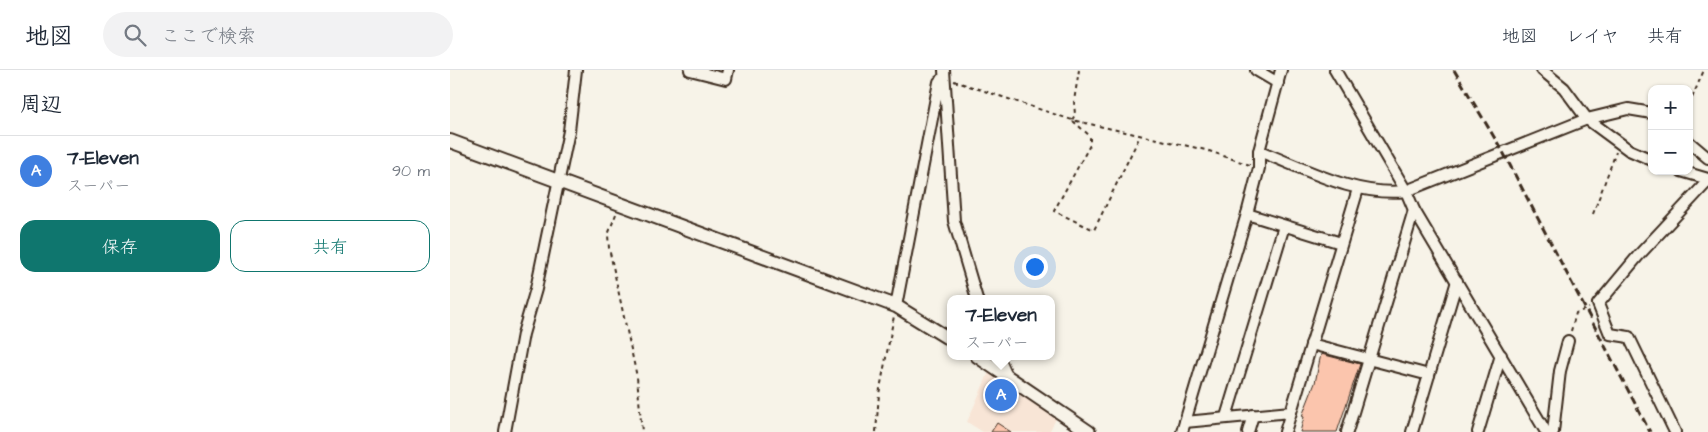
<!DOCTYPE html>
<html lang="ja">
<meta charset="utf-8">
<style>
:root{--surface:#fff;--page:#f2f2f3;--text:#1f2937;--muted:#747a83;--line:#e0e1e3;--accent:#0f766e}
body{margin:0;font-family:"Architects Daughter","Klee One",sans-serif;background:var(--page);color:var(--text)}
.controls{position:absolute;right:15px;top:15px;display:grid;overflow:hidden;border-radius:10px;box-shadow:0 1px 4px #0004}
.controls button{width:45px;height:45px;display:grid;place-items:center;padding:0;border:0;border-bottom:1px solid var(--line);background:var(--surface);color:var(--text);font:25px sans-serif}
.you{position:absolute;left:584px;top:196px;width:18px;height:18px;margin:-12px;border:4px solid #fff;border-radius:50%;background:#1a73e8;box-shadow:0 0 0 8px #1a73e833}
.badge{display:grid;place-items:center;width:32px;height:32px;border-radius:50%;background:var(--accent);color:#fff;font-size:16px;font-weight:700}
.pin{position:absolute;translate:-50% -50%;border:2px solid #fff;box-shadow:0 1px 5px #0006}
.popup{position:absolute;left:497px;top:225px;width:108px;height:65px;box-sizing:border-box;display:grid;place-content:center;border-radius:10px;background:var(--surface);filter:drop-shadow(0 1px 4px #0005);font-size:16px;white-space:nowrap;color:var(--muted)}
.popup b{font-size:19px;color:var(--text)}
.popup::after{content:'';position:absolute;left:50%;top:100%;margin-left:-10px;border:10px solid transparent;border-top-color:var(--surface)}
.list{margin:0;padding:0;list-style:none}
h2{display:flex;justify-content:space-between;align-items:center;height:65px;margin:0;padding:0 20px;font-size:21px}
h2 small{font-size:16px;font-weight:400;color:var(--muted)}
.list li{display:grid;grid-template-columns:32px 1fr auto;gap:15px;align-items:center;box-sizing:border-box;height:70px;padding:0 20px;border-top:1px solid var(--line)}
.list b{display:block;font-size:19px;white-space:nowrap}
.list p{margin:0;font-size:16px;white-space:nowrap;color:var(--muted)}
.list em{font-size:16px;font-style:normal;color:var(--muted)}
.actions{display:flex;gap:10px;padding:15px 20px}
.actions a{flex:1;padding:11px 0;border:1px solid var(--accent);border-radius:15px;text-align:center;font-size:18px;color:var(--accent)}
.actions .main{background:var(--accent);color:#fff}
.icon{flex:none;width:28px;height:28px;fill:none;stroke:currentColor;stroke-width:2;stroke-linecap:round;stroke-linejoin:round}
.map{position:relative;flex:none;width:1258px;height:362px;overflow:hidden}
header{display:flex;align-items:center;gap:30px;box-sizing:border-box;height:70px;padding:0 25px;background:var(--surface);border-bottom:1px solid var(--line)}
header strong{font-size:24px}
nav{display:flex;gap:28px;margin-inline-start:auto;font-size:18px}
.search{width:350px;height:45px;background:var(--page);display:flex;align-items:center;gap:12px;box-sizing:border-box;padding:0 18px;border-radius:28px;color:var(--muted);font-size:19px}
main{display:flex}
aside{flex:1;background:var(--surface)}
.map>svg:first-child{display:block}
.built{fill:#f8e5d6}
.building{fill:#fbc5ad;stroke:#3b2a1e}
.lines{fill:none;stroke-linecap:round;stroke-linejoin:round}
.minor-casing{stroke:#3b2a1e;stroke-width:14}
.tertiary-casing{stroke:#3b2a1e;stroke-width:16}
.path{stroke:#3b2a1e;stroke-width:2;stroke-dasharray:4 4;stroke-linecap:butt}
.minor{stroke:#f7f3e8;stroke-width:10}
.tertiary{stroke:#f7f3e8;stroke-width:12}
.rail{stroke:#3b2a1e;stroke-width:3;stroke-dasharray:8 4;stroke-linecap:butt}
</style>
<header>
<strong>地図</strong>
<div class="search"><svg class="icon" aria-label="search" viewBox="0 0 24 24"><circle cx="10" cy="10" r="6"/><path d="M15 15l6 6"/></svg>ここで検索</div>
<nav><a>地図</a><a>レイヤ</a><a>共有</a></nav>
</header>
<main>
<aside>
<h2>周辺<small></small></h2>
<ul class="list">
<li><span class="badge" style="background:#3f7fe0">A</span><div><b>7-Eleven</b><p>スーパー</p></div><em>90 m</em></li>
</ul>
<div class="actions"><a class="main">保存</a><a>共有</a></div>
</aside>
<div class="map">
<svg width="1258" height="362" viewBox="0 0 1258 362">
<rect width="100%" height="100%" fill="#f7f3e8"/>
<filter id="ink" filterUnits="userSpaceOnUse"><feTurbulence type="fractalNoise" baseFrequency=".02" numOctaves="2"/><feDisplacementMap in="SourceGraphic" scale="10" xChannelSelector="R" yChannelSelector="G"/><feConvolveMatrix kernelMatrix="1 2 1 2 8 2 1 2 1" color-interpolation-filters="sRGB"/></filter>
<g filter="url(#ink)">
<path class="built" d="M539,302l68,45 -8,15h-66l-16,-10z"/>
<g class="building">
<path d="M871,284l39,10 -23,68h-37l4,-15 -2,-1 13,-33z"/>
<path d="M547,353l14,9h-20z"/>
</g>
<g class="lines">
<g class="minor-casing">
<g id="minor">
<path d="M240,0l36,9 2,-9"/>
<path d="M494,0l10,151 23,78"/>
<path d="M806,0l22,13"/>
<path d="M885,0l71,121 8,19 132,222"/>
<path d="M1092,0l22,18 23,31 42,31 23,10"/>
<path d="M1239,72l19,16"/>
<path d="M809,81c47,18 96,46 147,40l181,-72 41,-10 24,4"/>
<path d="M1231,101l27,8"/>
<path d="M797,144l94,29"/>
<path d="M446,236l43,-224 5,-4"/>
<path d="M861,274l118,31"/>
<path d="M548,286l9,20"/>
<path d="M776,347l58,-191"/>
<path d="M735,352l106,-10"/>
<path d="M55,362l18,-98 13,-45 33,-158 7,-61"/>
<path d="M732,362l65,-218 12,-46v-17l22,-81"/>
<path d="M798,362l5,-17"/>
<path d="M835,362l73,-243"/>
<path d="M897,362l67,-222"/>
<path d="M962,362l45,-151"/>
<path d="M1028,362l23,-77"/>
<path d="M1103,362l7,-61 8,-30"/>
<path d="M1225,362l-46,-95 -19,-3 -12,-30 40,-48 70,-75"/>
</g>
</g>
<g class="tertiary-casing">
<g id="tertiary">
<path d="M0,71l446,165 55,34"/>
<path d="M527,286l112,76"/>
</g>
</g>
<g class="path">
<path d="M504,11l118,39 134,30 44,15"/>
<path d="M1239,35l15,-35"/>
<path d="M622,50l3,-5 -1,-14 5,-31"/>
<path d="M623,51l17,15v9l-36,66 40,19 46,-94"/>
<path d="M166,144l-8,21 1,13 28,129 5,55"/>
<path d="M1143,144l23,-62"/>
<path d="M1121,261l5,-18 13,-5"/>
<path d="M426,362l3,-38 15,-78"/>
</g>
<use href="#minor" class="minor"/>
<use href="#tertiary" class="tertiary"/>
<path class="rail" d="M1004,0l49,82 147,280"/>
</g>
</g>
</svg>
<div class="controls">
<button>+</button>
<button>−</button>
</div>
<div class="you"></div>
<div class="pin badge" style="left:551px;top:325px;background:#3f7fe0">A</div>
<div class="popup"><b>7-Eleven</b>スーパー</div>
</div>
</main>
